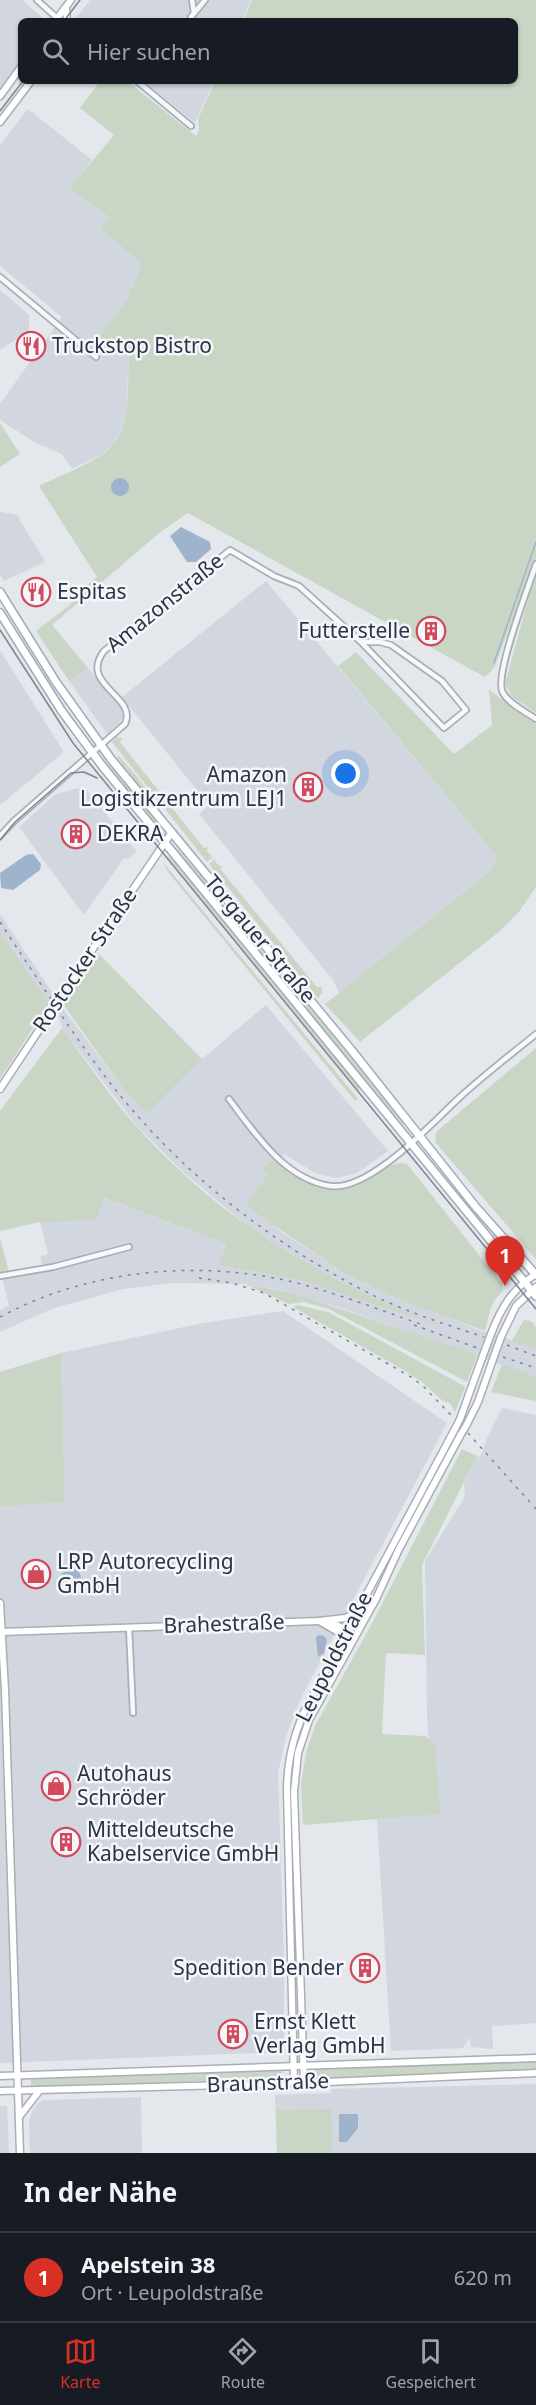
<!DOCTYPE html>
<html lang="de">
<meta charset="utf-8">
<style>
:root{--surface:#171b24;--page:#20242c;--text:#f1f3f6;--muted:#9ea1a6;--line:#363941;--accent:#d93025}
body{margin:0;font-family:"Noto Sans",sans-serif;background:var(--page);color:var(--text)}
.you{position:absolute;left:346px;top:774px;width:21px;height:21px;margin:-15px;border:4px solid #fff;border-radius:50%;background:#1a73e8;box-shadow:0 0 0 9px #1a73e833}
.badge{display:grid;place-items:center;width:39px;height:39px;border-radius:50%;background:var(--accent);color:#fff;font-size:20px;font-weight:700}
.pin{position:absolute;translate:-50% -50px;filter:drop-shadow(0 2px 3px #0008)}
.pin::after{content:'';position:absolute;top:32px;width:21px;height:18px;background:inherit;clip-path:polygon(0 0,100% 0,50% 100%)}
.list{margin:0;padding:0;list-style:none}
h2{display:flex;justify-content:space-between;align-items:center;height:78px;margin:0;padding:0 24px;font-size:26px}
h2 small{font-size:20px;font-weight:400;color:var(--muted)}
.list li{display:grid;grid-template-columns:39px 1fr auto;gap:18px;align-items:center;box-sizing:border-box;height:90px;padding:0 24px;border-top:2px solid var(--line)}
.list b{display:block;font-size:22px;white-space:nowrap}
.list p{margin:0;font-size:20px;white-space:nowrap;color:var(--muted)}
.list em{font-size:20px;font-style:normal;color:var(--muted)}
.icon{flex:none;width:33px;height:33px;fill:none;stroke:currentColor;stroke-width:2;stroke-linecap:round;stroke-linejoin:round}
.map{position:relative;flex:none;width:536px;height:2153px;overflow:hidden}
.search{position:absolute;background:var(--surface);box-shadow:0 2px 4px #0004;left:18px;right:18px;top:18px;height:66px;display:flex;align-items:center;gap:15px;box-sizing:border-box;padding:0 21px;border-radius:9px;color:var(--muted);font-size:22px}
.sheet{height:168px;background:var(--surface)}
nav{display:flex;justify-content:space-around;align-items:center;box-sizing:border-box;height:84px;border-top:2px solid var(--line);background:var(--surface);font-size:16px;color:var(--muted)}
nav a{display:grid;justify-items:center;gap:3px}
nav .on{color:var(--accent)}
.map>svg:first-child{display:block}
.built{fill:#d2d6de}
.green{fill:#c9d6c5}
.water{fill:#9fb4cc}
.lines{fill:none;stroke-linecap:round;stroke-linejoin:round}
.stream{stroke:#9fb4cc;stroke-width:1.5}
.street-casing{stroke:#a9aeb7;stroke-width:8}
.secondary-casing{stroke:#a9aeb7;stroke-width:9}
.primary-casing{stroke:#a3abb8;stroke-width:10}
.street{stroke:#f7f8fa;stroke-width:4.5}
.secondary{stroke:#fff;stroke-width:6}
.primary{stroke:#fff;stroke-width:7}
.tram{stroke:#7d8696;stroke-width:1.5}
.rail{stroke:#7d8696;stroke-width:1.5;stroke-dasharray:3 6;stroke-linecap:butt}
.secondary-bridge-casing{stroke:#a9aeb7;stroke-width:9;stroke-linecap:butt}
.secondary-bridge{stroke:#fff;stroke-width:6}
.labels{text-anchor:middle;stroke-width:5;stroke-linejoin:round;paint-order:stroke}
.poi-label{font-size:21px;fill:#2b3445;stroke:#f4f6f9;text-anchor:start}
.street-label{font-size:21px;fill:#2b3445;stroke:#f4f6f9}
</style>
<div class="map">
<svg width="536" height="2153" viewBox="0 0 536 2153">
<rect width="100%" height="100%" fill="#e4e7ec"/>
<g class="built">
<path d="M0,0h22l19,16 2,5h-22v42l-21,28z"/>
<path d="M90,0h161l-9,21h-165l-1,-3z"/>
<path d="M144,81h70l-19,42z"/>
<path d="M28,109l64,51 -21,28 38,29 -8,12 41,35 -16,37 -31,42 5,4 29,6 -3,59 -5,18 -8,15 -11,9 -30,15 -10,-15 -26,-11 -36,-23v-16l62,-87 -62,-51v-121z"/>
<path d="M0,290l29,25v16l-29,19z"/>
<path d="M0,512l17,3 28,47 -41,19 -4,-6z"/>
<path d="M266,581l231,276 -8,15 -150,121 -6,-13 -134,-166 10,-9 -87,-108z"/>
<path d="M0,650l64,102 -64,53z"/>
<path d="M88,668l36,42v6l-6,8 -11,10 -38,-53z"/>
<path d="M85,788l52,64 -10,7 -3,-1 -40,57 -65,-88 37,-33 18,-5z"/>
<path d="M0,914l62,93 62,83 23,24 55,-55 64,-54 122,146 -31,22 -21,5 -21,-5 -31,-19 -14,19 6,55 69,46 21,10 110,45 60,19v29l-201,-71 -60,-17 -30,-5 -74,-1 -48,6 -69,19 -54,24v-22l9,-5 -7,-27 42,-7 -4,-14 8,-3 -8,-32 27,-2 36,-22 124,46 -7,21 80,15 131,42 -50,-19 -65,-34 -65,-40 -69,-58 -45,-45 -75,-98 -2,-9 -60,-87z"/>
<path d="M283,1311l164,112 -145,273 -16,40 -8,37 6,187v92l-284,11v-556l65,-5 -4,-149 142,-30z"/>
<path d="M502,1408l34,7v608l-44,3 1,23 -22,-2 -1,-10 -7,11 -72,3 -14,-232 56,-5 -6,-100 -2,-153 40,-64 -1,-14 13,-27 3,1 7,-19z"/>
<path d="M536,2084v69h-259l-2,-58 56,-2v-4z"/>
<path d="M141,2097l1,56h-112l-1,-32 3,-10 6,-8 7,-3z"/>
<path d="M0,2106h7l2,47h-9z"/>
</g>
<g class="green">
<path d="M252,0h284v558l-42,110 -9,9 -297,-164 -29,20 -107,92 36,43 -19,13 -33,-50 35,-27 3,-9 23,-18 -58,-91c18,-9 62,-26 74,-41 19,-24 14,-64 16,-92l-29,-6 -6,-4 32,-42 16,-37 -41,-35 8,-12 -39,-29 44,-53 -34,-27 20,-27h27l69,55 3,-6 -1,-11 17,-38h300v-60h-272z"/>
<path d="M0,423l20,31 -20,13z"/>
<path d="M536,570v143l-24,-16 -7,-13z"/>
<path d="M356,652l98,102 38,-29 -3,-35 47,34v163l-18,26 -18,18 -140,111 -35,-38 164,-132 8,-15 -159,-191z"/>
<path d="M117,737l6,2 -3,3 84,106 4,-1 -1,4 5,6 2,-1 -7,6 -95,-120z"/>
<path d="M119,756l19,22 27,39 -7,-6 -41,-54z"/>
<path d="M108,764l49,56 -3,5 -48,-59z"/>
<path d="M176,829l138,169 -4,-1 -135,-165z"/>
<path d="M173,847l6,3 49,57 177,217 -2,1 -57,-66z"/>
<path d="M167,856l10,6 184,226 -3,2z"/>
<path d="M216,858l-1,3 4,5h3l-1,4 96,117h5v6l-4,5 -109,-134z"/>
<path d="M162,861l196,238 -3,2 -187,-229z"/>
<path d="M0,932l49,71 -49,76z"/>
<path d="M99,954l103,105 -55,55 -23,-24 -61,-86z"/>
<path d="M62,1028c24,33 47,67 74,98 86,96 187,155 306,200l-142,-46 -81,-15 8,-21 -123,-46 -8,22 -56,2 -40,9v-120z"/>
<path d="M536,1048v210h-1l-100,-116 1,-10z"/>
<path d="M275,1160l14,13 36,14 17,2 15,-3 32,-20 10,-3 8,1 95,120 1,7c-13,11 -14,25 -18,40l-86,-32 -54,-25 -99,-68 23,-33h-5l-2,-6z"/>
<path d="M0,1237l9,36h-9z"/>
<path d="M245,1284l51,10 178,60 3,2 -10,26 -138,-73 -25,-7 -15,2z"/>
<path d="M298,1305l30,7 136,74 1,1 -10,25 -5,-9 -7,-2 -21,-19 -22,-14 -107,-61z"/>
<path d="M524,1320l7,1 5,6v21l-25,-6z"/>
<path d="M61,1353l4,149 -65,5v-135z"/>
<path d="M502,1364l34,13v24l-45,-9z"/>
<path d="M462,1449l15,7 -55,109 3,90 -39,-2 -4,81 43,2 10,8 5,70 -137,11 -2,-40 5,-32 9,-27 54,-97z"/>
<path d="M536,2061v10l-221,7v-10z"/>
<path d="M282,2069v9l-251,9v-9z"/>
<path d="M331,2109l1,44h-55l-1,-43z"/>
</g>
<g class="water">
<circle cx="120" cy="487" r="9"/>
<path d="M181,527l29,15 1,7 -15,13h-9l-17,-26z"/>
<path d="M33,854l8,10 -1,6 -27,20 -12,-2 -1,-15 26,-18z"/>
<circle cx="71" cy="1578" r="10"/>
<path d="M318,1635l6,1 3,4 -3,13 -6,4 -2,-19z"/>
<path d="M339,2114h19v14l-11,14h-8z"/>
</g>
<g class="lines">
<path class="stream" d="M494,663l42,-121"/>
<g class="street-casing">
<g id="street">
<path d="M37,0l20,18"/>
<path d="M192,0l2,13"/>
<path d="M191,17l14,-17"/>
<path d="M137,81l54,45"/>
<path d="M0,277l96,80"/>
<path d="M536,564c-7,22 -43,113 -33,129 6,11 23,19 33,26"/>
<path d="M0,836l14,-15 111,-97c13,-28 -47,-39 -21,-73l126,-101 44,26 25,10 62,56 83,86 22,-18 -24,-29 -51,-36 -11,-3h-19"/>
<path d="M229,1099c26,34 55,80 101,87 39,6 102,-63 129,-88 24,-22 51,-43 77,-64"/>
<path d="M0,1276l53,-9 76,-20"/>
<path d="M129,1627l4,86"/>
</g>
</g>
<g class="secondary-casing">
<g id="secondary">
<path d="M66,8l1,13"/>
<path d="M55,21l16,-21"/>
<path d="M0,96l21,-29"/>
<path d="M0,122l31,-41"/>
<path d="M58,1000l114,-168"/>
<path d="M0,1089l53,-80"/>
<path d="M491,1334c10,-26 21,-45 45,-60"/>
<path d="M501,1337l15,-31 20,-19"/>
<path d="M460,1419l22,-61"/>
<path d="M466,1426l12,-24 14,-40"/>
<path d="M0,1603l5,87 15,463"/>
<path d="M319,1621l28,16"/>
<path d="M329,1622l21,9"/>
<path d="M1,1632l318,-11 26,-3 10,-4"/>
<path d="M0,2076l536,-18"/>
<path d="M294,2083l-7,-292c0,-32 7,-59 21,-87l148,-277"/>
<path d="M304,2083l-10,-291 4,-39 11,-33 67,-121 23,-50 62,-115"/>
<path d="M0,2091l304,-8 232,-10"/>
<path d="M19,2117l21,-27"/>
</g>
</g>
<g class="primary-casing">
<g id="primary">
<path d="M0,592l56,90 55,77 242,293 122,154 61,69"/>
<path d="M0,613l61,97 42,57 433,529"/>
</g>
</g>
<use href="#street" class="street"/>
<use href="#secondary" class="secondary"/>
<use href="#primary" class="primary"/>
<g class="tram">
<path d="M64,21l16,-21"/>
<path d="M0,111l23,-30"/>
<path d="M0,630l73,113 463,566"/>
<path d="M0,840l15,-18 56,-49 13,-1 13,6"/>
</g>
<g class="rail">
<path d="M0,922l52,79"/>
<path d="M57,1009c20,29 40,58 62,85 65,80 148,145 238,193 40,22 84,36 127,50"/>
<path d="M199,1278l33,5 32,10 147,84 12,9 28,29"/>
<path d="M0,1317c87,-47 197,-58 293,-35 44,11 87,28 130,43"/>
<path d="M414,1325l66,24"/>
<path d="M507,1345l29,11"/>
<path d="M503,1357l33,11"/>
<path d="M468,1433l68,76"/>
</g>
<g class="secondary-bridge-casing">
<g id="secondary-bridge">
<path d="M53,1009l5,-9"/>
<path d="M482,1358l9,-24"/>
<path d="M492,1362l9,-25"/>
<path d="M456,1427l4,-8"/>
<path d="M461,1434l5,-8"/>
</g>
</g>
<use href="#secondary-bridge" class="secondary-bridge"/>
</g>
<defs>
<g id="restaurant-ring" transform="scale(1.5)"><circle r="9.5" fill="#f4f6f9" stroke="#d1495b" stroke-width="1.5"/><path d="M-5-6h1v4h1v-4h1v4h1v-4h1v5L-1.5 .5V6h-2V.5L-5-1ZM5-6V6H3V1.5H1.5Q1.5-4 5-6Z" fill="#d1495b"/></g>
<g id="building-ring" transform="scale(1.5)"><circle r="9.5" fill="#f4f6f9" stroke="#d1495b" stroke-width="1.5"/><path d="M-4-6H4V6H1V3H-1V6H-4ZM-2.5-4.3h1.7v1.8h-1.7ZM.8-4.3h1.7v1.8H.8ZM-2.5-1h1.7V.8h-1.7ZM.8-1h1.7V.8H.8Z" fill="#d1495b"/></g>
<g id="shop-ring" transform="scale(1.5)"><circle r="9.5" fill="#f4f6f9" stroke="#d1495b" stroke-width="1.5"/><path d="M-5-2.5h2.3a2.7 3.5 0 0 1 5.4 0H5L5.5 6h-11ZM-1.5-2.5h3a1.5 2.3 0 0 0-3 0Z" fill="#d1495b"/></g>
</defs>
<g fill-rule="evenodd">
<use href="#restaurant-ring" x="31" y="346"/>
<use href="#restaurant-ring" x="36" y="592"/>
<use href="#building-ring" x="431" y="631"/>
<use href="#building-ring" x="308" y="787"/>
<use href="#building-ring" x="76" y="834"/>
<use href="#shop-ring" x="36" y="1574"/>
<use href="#shop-ring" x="56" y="1786"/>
<use href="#building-ring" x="66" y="1842"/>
<use href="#building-ring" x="365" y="1968"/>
<use href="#building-ring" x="233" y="2034"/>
</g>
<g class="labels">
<g class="poi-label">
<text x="52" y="353">Truckstop Bistro</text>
<text x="57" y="599">Espitas</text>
<text x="410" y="638" text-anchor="end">Futterstelle</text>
<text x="287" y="782" text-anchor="end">Amazon<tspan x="287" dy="24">Logistikzentrum LEJ1</tspan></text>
<text x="97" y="841">DEKRA</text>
<text x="57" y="1569">LRP Autorecycling<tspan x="57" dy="24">GmbH</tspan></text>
<text x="77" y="1781">Autohaus<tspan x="77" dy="24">Schröder</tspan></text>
<text x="87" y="1837">Mitteldeutsche<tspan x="87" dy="24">Kabelservice GmbH</tspan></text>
<text x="344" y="1975" text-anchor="end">Spedition Bender</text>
<text x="254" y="2029">Ernst Klett<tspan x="254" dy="24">Verlag GmbH</tspan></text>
</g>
<g class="street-label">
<text transform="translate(165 603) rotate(-39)" y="7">Amazonstraße</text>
<text transform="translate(260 939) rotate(50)" y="7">Torgauer Straße</text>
<text transform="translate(85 960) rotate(-56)" y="7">Rostocker Straße</text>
<text transform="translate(224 1624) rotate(-2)" y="7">Brahestraße</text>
<text transform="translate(334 1657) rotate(-63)" y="7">Leupoldstraße</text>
<text transform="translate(268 2083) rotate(-2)" y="7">Braunstraße</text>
</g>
</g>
</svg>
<div class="you"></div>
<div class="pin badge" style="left:505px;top:1286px">1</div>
<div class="search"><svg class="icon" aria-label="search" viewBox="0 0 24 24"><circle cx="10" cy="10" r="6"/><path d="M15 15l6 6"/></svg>Hier suchen</div>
</div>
<section class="sheet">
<h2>In der Nähe<small></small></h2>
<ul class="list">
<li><span class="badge">1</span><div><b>Apelstein 38</b><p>Ort · Leupoldstraße</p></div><em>620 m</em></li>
</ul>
</section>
<nav>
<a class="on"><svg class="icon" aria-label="map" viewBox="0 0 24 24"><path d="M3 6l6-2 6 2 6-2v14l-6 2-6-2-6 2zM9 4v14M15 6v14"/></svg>Karte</a>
<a><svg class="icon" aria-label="directions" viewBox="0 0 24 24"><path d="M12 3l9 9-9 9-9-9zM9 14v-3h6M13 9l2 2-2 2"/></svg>Route</a>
<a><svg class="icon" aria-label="saved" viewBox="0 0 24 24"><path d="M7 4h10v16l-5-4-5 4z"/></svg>Gespeichert</a>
</nav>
